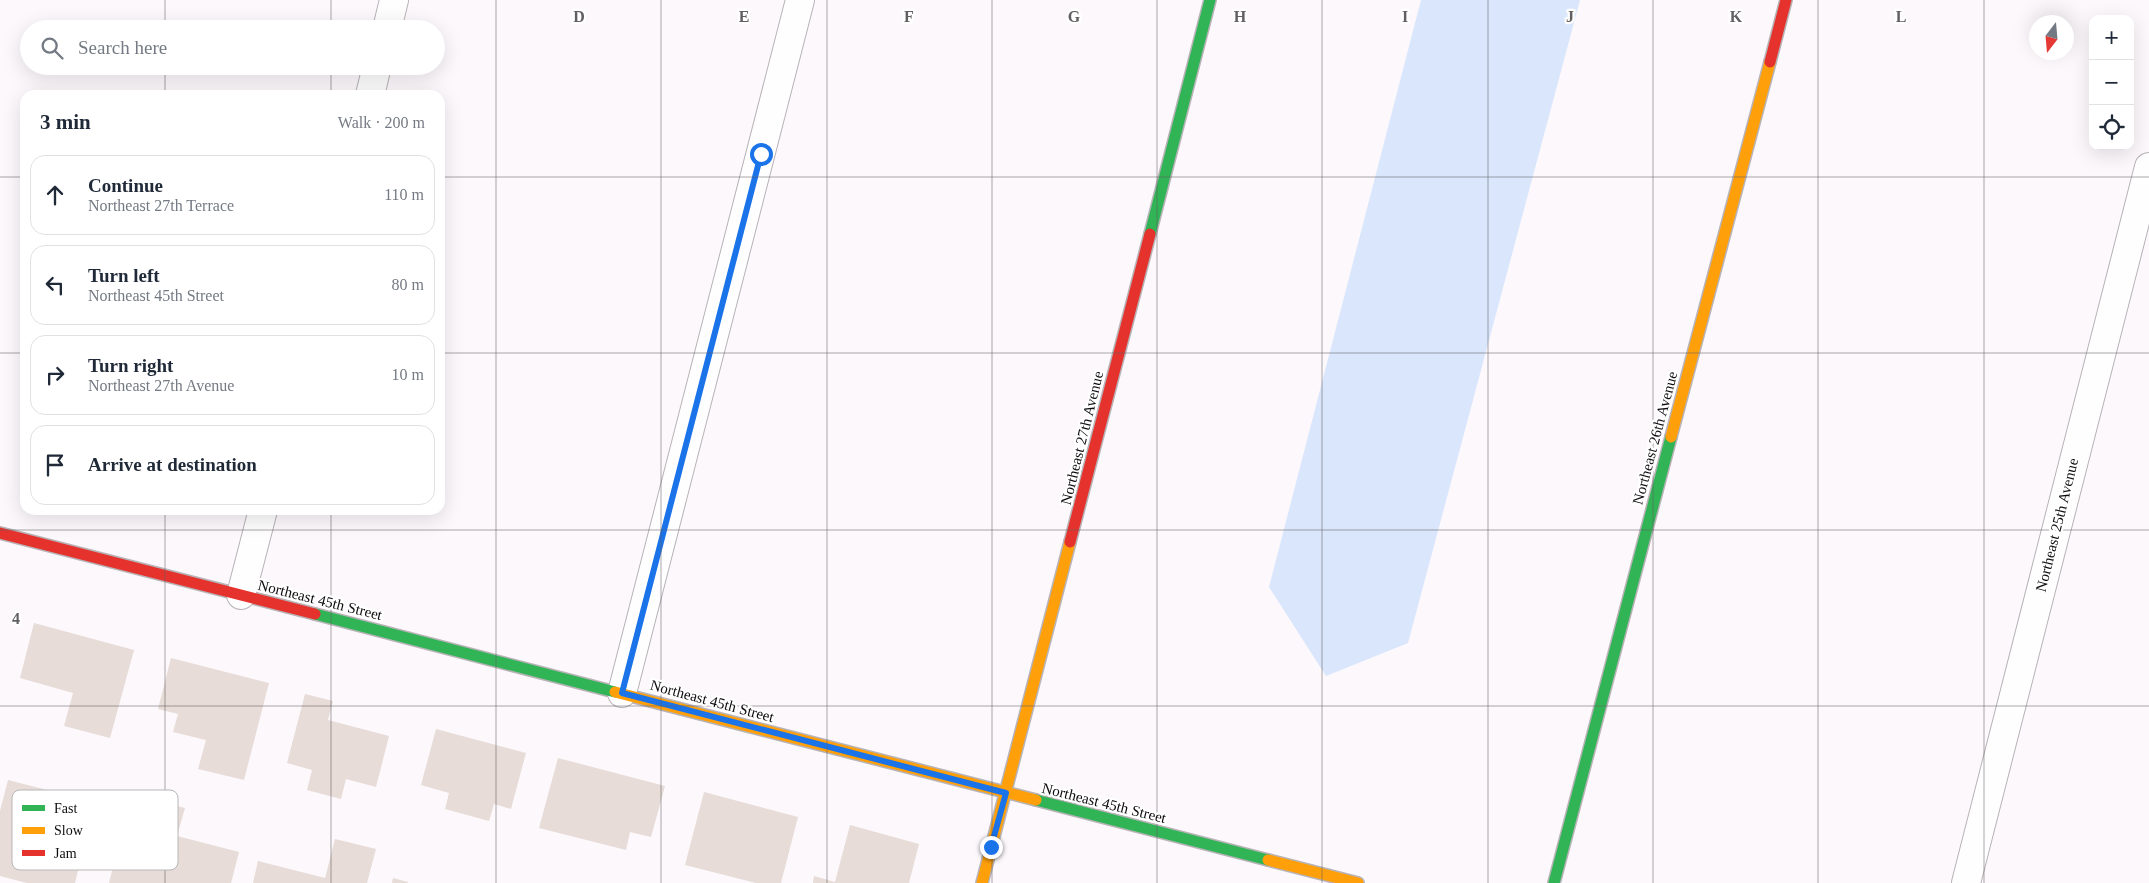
<!DOCTYPE html>
<meta charset="utf-8">
<style>
:root{--surface:#fff;--page:#f6f6f7;--text:#1f2937;--muted:#747a83;--line:#e0e1e3}
body{margin:0;font-family:"Times New Roman",serif;background:var(--page);color:var(--text)}
.controls{position:absolute;right:15px;top:15px;display:grid;overflow:hidden;border-radius:10px;box-shadow:0 5px 20px #0002}
.controls button{width:45px;height:45px;display:grid;place-items:center;padding:0;border:0;border-bottom:1px solid var(--line);background:var(--surface);color:var(--text);font:25px sans-serif}
.compass{position:absolute;left:2029px;top:15px;width:45px;height:45px;border-radius:50%;background:var(--surface);box-shadow:0 5px 20px #0002;rotate:196deg}
.stop{position:absolute;width:15px;height:15px;margin:-11px;border:4px solid #1a73e8;border-radius:50%;background:#fff}
.stop.end{background:#1a73e8;border-color:#fff;box-shadow:0 1px 5px #0008}
.list{margin:0;padding:0;list-style:none}
h2{display:flex;justify-content:space-between;align-items:center;height:65px;margin:0;padding:0 20px;font-size:21px}
h2 small{font-size:16px;font-weight:400;color:var(--muted)}
.list li{display:grid;grid-template-columns:32px 1fr auto;gap:15px;align-items:center;box-sizing:border-box;height:80px;margin:0 10px 10px;padding:0 10px;border:1px solid var(--line);border-radius:15px}
.list b{display:block;font-size:19px;white-space:nowrap}
.list p{margin:0;font-size:16px;white-space:nowrap;color:var(--muted)}
.list em{font-size:16px;font-style:normal;color:var(--muted)}
.icon{flex:none;width:28px;height:28px;fill:none;stroke:currentColor;stroke-width:2;stroke-linecap:round;stroke-linejoin:round}
.map{position:relative;flex:none;width:2149px;height:883px;overflow:hidden}
.search{position:absolute;background:var(--surface);box-shadow:0 5px 20px #0002;left:20px;top:20px;width:425px;height:55px;display:flex;align-items:center;gap:12px;box-sizing:border-box;padding:0 18px;border-radius:28px;color:var(--muted);font-size:19px}
.panel{position:absolute;background:var(--surface);box-shadow:0 5px 20px #0002;left:20px;top:90px;width:425px;height:425px;border-radius:15px}
.map>svg:first-child{display:block}
.water{fill:#d9e6fb}
.building{fill:#e7dcd7}
.lines{fill:none;stroke-linecap:round;stroke-linejoin:round}
.street-casing{stroke:#b7b3b7;stroke-width:30}
.fast-casing{stroke:#b7b3b7;stroke-width:14}
.slow-casing{stroke:#b7b3b7;stroke-width:14}
.jam-casing{stroke:#b7b3b7;stroke-width:14}
.street{stroke:#fffeff;stroke-width:28}
.fast{stroke:#30b455;stroke-width:11}
.slow{stroke:#ff9f0a;stroke-width:11}
.jam{stroke:#e5322d;stroke-width:11}
.route{stroke:#1a73e8;stroke-width:6}
.grid{fill:none;stroke:#625f62;stroke-width:1;stroke-opacity:0.55}
.labels{text-anchor:middle;stroke-width:4.5;stroke-linejoin:round;paint-order:stroke}
.street-label{font-size:15px;fill:#0f0c0f;stroke:#fff}
.key{fill:#fff;stroke:#b7b6b7;stroke-width:1}
.key-label{font-size:14px;fill:#0f0c0f}
.grid-label{font-size:16px;text-anchor:middle;font-weight:bold;fill:#625f62;stroke:#fff;stroke-width:4.5;stroke-linejoin:round;paint-order:stroke}
</style>
<div class="map">
<svg width="2149" height="883" viewBox="0 0 2149 883">
<rect width="100%" height="100%" fill="#fcf8fc"/>
<path class="water" d="M1421,0h159l-172,643 -82,33 -57,-89z"/>
<g class="building">
<path d="M34,623l100,27 -24,88 -46,-12 9,-33 -53,-15z"/>
<path d="M171,658l98,25 -25,97 -46,-11 8,-29 -33,-8 5,-18 -20,-5z"/>
<path d="M305,694l28,7 -5,19 61,16 -13,51 -30,-8 -5,20 -34,-9 5,-20 -25,-7z"/>
<path d="M436,729l90,24 -15,56 -17,-5 -5,17 -44,-12 4,-16 -28,-8z"/>
<path d="M558,758l107,28 -14,51 -21,-5 -4,18 -87,-22z"/>
<path d="M8,780l43,11 -11,44 44,11 -9,37h-48l-27,-7v-65z"/>
<path d="M704,792l94,25 -17,66h-25l-71,-18z"/>
<path d="M132,794l53,14 -8,28 62,16 -8,31h-122z"/>
<path d="M850,825l69,19 -10,39h-96l1,-7 21,6z"/>
<path d="M335,839l41,10 -9,34h-114l5,-22 67,17z"/>
<path d="M393,878l15,4v1h-16z"/>
</g>
<g class="lines">
<g class="street-casing">
<g id="street">
<path d="M387,29l7,-29"/>
<path d="M370,95l7,-29"/>
<path d="M241,595l22,-85"/>
<path d="M622,693l178,-693"/>
<path d="M1966,883l183,-716"/>
</g>
</g>
<g class="fast-casing">
<g id="fast">
<path d="M1150,234l60,-234"/>
<path d="M315,614l300,78"/>
<path d="M1036,800l232,60"/>
<path d="M1554,883l117,-446"/>
</g>
</g>
<g class="slow-casing">
<g id="slow">
<path d="M1671,437l99,-375"/>
<path d="M615,692l421,108"/>
<path d="M1268,860l90,23"/>
<path d="M982,883l88,-341"/>
</g>
</g>
<g class="jam-casing">
<g id="jam">
<path d="M1770,62l16,-62"/>
<path d="M0,533l315,81"/>
<path d="M1070,542l80,-308"/>
</g>
</g>
<use href="#street" class="street"/>
<use href="#fast" class="fast"/>
<use href="#slow" class="slow"/>
<use href="#jam" class="jam"/>
</g>
<g class="lines">
<path class="route" d="M761,154l-139,539 384,100 -15,54"/>
</g>
<path class="grid" d="M165,0v29M331,0v29M496,0v883M661,0v883M827,0v883M992,0v883M1157,0v883M1322,0v883M1488,0v883M1653,0v883M1818,0v883M1984,0v883M165,66v29M331,66v29M0,177h25M440,177h1709M0,353h25M440,353h1709M165,510v373M331,510v373M0,530h2149M0,706h2149"/>
<g class="labels">
<g class="street-label">
<text transform="translate(1082 438) rotate(-76)" y="5">Northeast 27th Avenue</text>
<text transform="translate(1655 438) rotate(-75)" y="5">Northeast 26th Avenue</text>
<text transform="translate(2057 525) rotate(-76)" y="5">Northeast 25th Avenue</text>
<text transform="translate(320 600) rotate(14)" y="5">Northeast 45th Street</text>
<text transform="translate(712 701) rotate(15)" y="5">Northeast 45th Street</text>
<text transform="translate(1104 803) rotate(14)" y="5">Northeast 45th Street</text>
</g>
</g>
<rect x="12" y="790" width="166" height="80" rx="8" class="key"/>
<rect x="22" y="805" width="23" height="6" fill="#30b455"/>
<rect x="22" y="827" width="23" height="7" fill="#ff9f0a"/>
<rect x="22" y="850" width="23" height="6" fill="#e5322d"/>
<g class="key-label">
<text x="54" y="813">Fast</text>
<text x="54" y="835">Slow</text>
<text x="54" y="858">Jam</text>
</g>
<g class="grid-label">
<text x="579" y="22">D</text>
<text x="744" y="22">E</text>
<text x="909" y="22">F</text>
<text x="1074" y="22">G</text>
<text x="1240" y="22">H</text>
<text x="1405" y="22">I</text>
<text x="1570" y="22">J</text>
<text x="1736" y="22">K</text>
<text x="1901" y="22">L</text>
<text x="16" y="624">4</text>
</g>
</svg>
<div class="controls">
<button>+</button>
<button>−</button>
<button><svg class="icon" aria-label="locate" viewBox="0 0 24 24"><circle cx="12" cy="12" r="6"/><path d="M12 2v4M12 18v4M2 12h4M18 12h4"/></svg></button>
</div>
<svg class="compass" viewBox="-18 -18 36 36"><path d="M0-13l5 13h-10z" fill="#e53935"/><path d="M0 13l5-13h-10z" fill="#747a83"/></svg>
<div class="stop" style="left:761px;top:154px"></div>
<div class="stop end" style="left:991px;top:847px"></div>
<div class="search"><svg class="icon" aria-label="search" viewBox="0 0 24 24"><circle cx="10" cy="10" r="6"/><path d="M15 15l6 6"/></svg>Search here</div>
<section class="panel">
<h2>3 min<small>Walk · 200 m</small></h2>
<ul class="list">
<li><svg class="icon" aria-label="ahead" viewBox="0 0 24 24"><path d="M12 20V5M6 11l6-6 6 6"/></svg><div><b>Continue</b><p>Northeast 27th Terrace</p></div><em>110 m</em></li>
<li><svg class="icon" aria-label="left" viewBox="0 0 24 24"><path d="M17 20v-9H6M10 6l-5 5 5 5"/></svg><div><b>Turn left</b><p>Northeast 45th Street</p></div><em>80 m</em></li>
<li><svg class="icon" aria-label="right" viewBox="0 0 24 24"><path d="M7 20v-9h11M14 6l5 5-5 5"/></svg><div><b>Turn right</b><p>Northeast 27th Avenue</p></div><em>10 m</em></li>
<li><svg class="icon" aria-label="arrive" viewBox="0 0 24 24"><path d="M6 21V4h12l-3 4 3 4H6"/></svg><div><b>Arrive at destination</b></div></li>
</ul>
</section>
</div>
